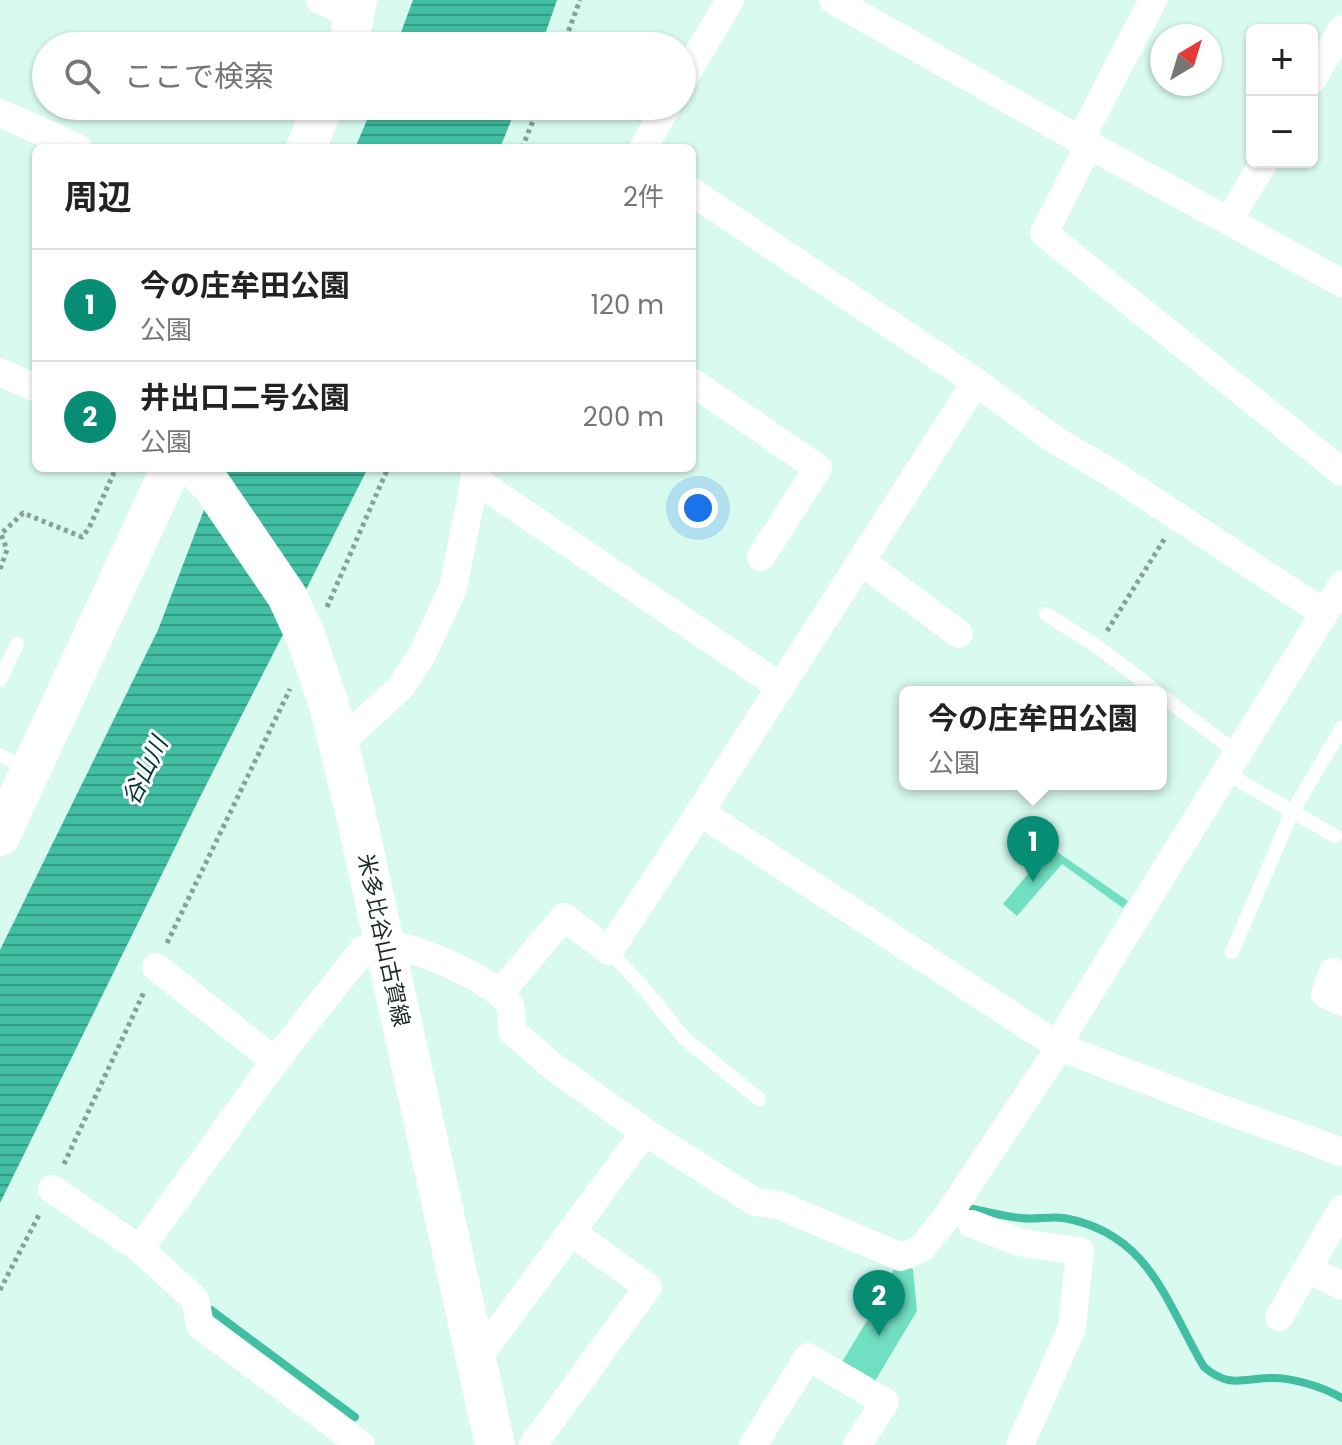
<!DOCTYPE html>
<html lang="ja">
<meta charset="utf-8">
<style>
:root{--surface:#fff;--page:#f6f6f6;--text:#222;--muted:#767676;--line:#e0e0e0;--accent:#068d74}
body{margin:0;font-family:Poppins,"Noto Sans JP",sans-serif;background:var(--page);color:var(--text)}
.controls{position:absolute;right:24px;top:24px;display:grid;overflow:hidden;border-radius:12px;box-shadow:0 2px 6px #0004}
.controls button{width:72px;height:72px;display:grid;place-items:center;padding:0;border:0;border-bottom:2px solid var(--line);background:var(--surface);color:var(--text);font:40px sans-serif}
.compass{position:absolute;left:1150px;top:24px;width:72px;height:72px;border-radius:50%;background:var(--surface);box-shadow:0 2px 6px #0004;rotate:38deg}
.you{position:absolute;left:698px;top:508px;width:28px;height:28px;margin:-20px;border:6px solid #fff;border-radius:50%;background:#1a73e8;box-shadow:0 0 0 12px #1a73e833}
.badge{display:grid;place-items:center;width:52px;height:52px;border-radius:50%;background:var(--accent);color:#fff;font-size:26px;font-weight:700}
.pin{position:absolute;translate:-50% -66px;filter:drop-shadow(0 2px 4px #0008)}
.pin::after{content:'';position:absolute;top:42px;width:28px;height:24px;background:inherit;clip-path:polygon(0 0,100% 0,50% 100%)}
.popup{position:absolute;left:899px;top:686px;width:268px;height:104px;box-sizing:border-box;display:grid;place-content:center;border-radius:12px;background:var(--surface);filter:drop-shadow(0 2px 6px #0005);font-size:26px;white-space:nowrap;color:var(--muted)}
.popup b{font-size:30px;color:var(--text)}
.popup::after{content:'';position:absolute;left:50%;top:100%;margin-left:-16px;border:16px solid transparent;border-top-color:var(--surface)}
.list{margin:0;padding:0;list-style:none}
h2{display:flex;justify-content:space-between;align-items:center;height:104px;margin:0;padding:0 32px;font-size:34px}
h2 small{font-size:26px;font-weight:400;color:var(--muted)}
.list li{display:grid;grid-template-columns:52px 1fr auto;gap:24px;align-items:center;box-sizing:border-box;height:112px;padding:0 32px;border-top:2px solid var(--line)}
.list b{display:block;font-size:30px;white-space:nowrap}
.list p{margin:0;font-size:26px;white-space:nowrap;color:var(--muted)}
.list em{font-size:26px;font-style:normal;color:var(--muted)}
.icon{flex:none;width:44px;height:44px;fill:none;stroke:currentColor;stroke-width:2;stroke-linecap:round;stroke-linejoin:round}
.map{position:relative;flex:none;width:1342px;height:1445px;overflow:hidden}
.search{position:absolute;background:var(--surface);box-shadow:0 2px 6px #0004;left:32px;top:32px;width:664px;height:88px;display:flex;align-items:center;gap:20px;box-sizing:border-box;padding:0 28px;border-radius:44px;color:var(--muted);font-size:30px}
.panel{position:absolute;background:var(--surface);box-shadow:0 2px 6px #0004;left:32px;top:144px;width:664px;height:328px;border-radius:12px}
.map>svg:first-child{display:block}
.green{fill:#71dfc2}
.water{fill:url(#water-rules)}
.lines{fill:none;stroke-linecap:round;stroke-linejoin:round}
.stream{stroke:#42bfa2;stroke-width:8}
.path{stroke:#87a098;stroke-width:5;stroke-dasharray:4 4;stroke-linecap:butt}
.lane{stroke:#fff;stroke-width:14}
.street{stroke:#fff;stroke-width:28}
.secondary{stroke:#fff;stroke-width:40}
.labels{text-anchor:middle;stroke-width:6;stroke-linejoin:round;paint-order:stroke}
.street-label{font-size:22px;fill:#1a2723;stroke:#fff}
.water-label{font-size:24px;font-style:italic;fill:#00372c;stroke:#fff}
</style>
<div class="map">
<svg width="1342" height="1445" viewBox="0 0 1342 1445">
<defs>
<pattern id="water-rules" width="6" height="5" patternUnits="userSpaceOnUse" patternTransform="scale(2)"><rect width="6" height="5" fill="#42bfa2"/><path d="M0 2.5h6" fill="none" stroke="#369b84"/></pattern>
</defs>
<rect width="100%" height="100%" fill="#d8faef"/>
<g class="green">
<path d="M1050,847l78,54 -5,7 -61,-44 -45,52 -14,-12z"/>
<path d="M896,1263l17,6 4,42 -42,70 -33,-19 44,-73z"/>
</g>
<g class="water">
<path d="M413,0h144l-16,46h-145z"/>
<path d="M373,106h144l-17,42h-145z"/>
<path d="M220,468h148l-169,331 -199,404v-253l158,-320z"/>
</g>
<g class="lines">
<g class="stream">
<path d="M973,1209c16,3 32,8 48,9 14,2 29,-2 43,0 86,16 101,83 140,149 25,21 37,12 65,11 23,-1 54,9 73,20"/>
<path d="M211,1310l144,107"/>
</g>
<g class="path">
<path d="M563,46l17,-46"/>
<path d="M522,148l17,-42"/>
<path d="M0,569l7,-19 -6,-16 22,-21 59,24 7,-9 27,-60"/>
<path d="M327,607l61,-139"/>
<path d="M1107,631l58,-93"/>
<path d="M167,943l123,-254"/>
<path d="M64,1164l80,-172"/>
<path d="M0,1290l40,-77"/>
</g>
<g class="lane">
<path d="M1046,614l52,33 59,45"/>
<path d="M0,680l17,-36"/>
<path d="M1161,695l76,58"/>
<path d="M0,755l28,14"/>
<path d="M1226,773l109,63"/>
<path d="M609,951l32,34 43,53 75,61"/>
<path d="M1232,952l60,-140 50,-84"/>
</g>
<g class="street">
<path d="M320,0l35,16"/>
<path d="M833,0l247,140 262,143"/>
<path d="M1312,80l30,-51"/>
<path d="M682,81l48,-81"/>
<path d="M0,113l78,35"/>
<path d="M1080,140l73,-140"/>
<path d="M1089,145l-45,88 298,239"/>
<path d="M643,148l24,-42"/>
<path d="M692,192l284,190 76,56 64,38 208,137"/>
<path d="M1229,220l35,-58"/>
<path d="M0,372l36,16"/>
<path d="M692,382l126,86 -57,89"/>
<path d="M474,479l307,208"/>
<path d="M861,561l98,73"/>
<path d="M338,745l62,-57 22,-33 31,-67 24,-120"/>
<path d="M700,812l276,-430"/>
<path d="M156,967l119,94"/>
<path d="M1333,972l-8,22 17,8"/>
<path d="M500,993l64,-76 45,34 91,-139 360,235 143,55 139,50"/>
<path d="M52,1189l88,60"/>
<path d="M972,1224l50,19 58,8 -8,77 -52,117"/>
<path d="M1309,1269l33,17"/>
<path d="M1279,1317l63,-108"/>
<path d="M477,1359l168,-227"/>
<path d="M361,1445l-161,-120 -5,-26 -55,-50 135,-188 88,-111c6,-2 13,-5 18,-6 25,-2 120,38 129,62 3,6 1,18 2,25l43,37 90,64 110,70 24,3 122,52 21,-9 24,-30 114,-171 8,-20 274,-442"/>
<path d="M533,1445l115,-158 -77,-55"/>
<path d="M753,1445l55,-88 77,45 -28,43"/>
</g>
<g class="secondary">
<path d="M348,46l9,-46"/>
<path d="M306,148l17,-42"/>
<path d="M195,468l17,18 75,110 19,41 23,68 27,110 139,630"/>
<path d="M0,836l171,-368"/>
</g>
</g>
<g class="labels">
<g class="street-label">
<text transform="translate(384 940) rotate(78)" y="8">米多比谷山古賀線</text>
</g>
<g class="water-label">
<text transform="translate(145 771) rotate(-64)" y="8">谷山川</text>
</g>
</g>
</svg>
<div class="controls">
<button>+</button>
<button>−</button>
</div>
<svg class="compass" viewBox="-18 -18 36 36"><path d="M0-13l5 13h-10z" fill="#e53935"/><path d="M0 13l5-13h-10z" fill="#767676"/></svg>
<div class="you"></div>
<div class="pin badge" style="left:1033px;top:882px">1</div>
<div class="popup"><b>今の庄牟田公園</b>公園</div>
<div class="pin badge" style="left:879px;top:1336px">2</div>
<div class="search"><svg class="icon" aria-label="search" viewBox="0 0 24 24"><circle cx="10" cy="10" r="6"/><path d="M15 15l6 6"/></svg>ここで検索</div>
<section class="panel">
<h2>周辺<small>2件</small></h2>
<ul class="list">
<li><span class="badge">1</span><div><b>今の庄牟田公園</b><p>公園</p></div><em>120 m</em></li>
<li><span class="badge">2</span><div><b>井出口二号公園</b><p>公園</p></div><em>200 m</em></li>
</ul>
</section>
</div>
